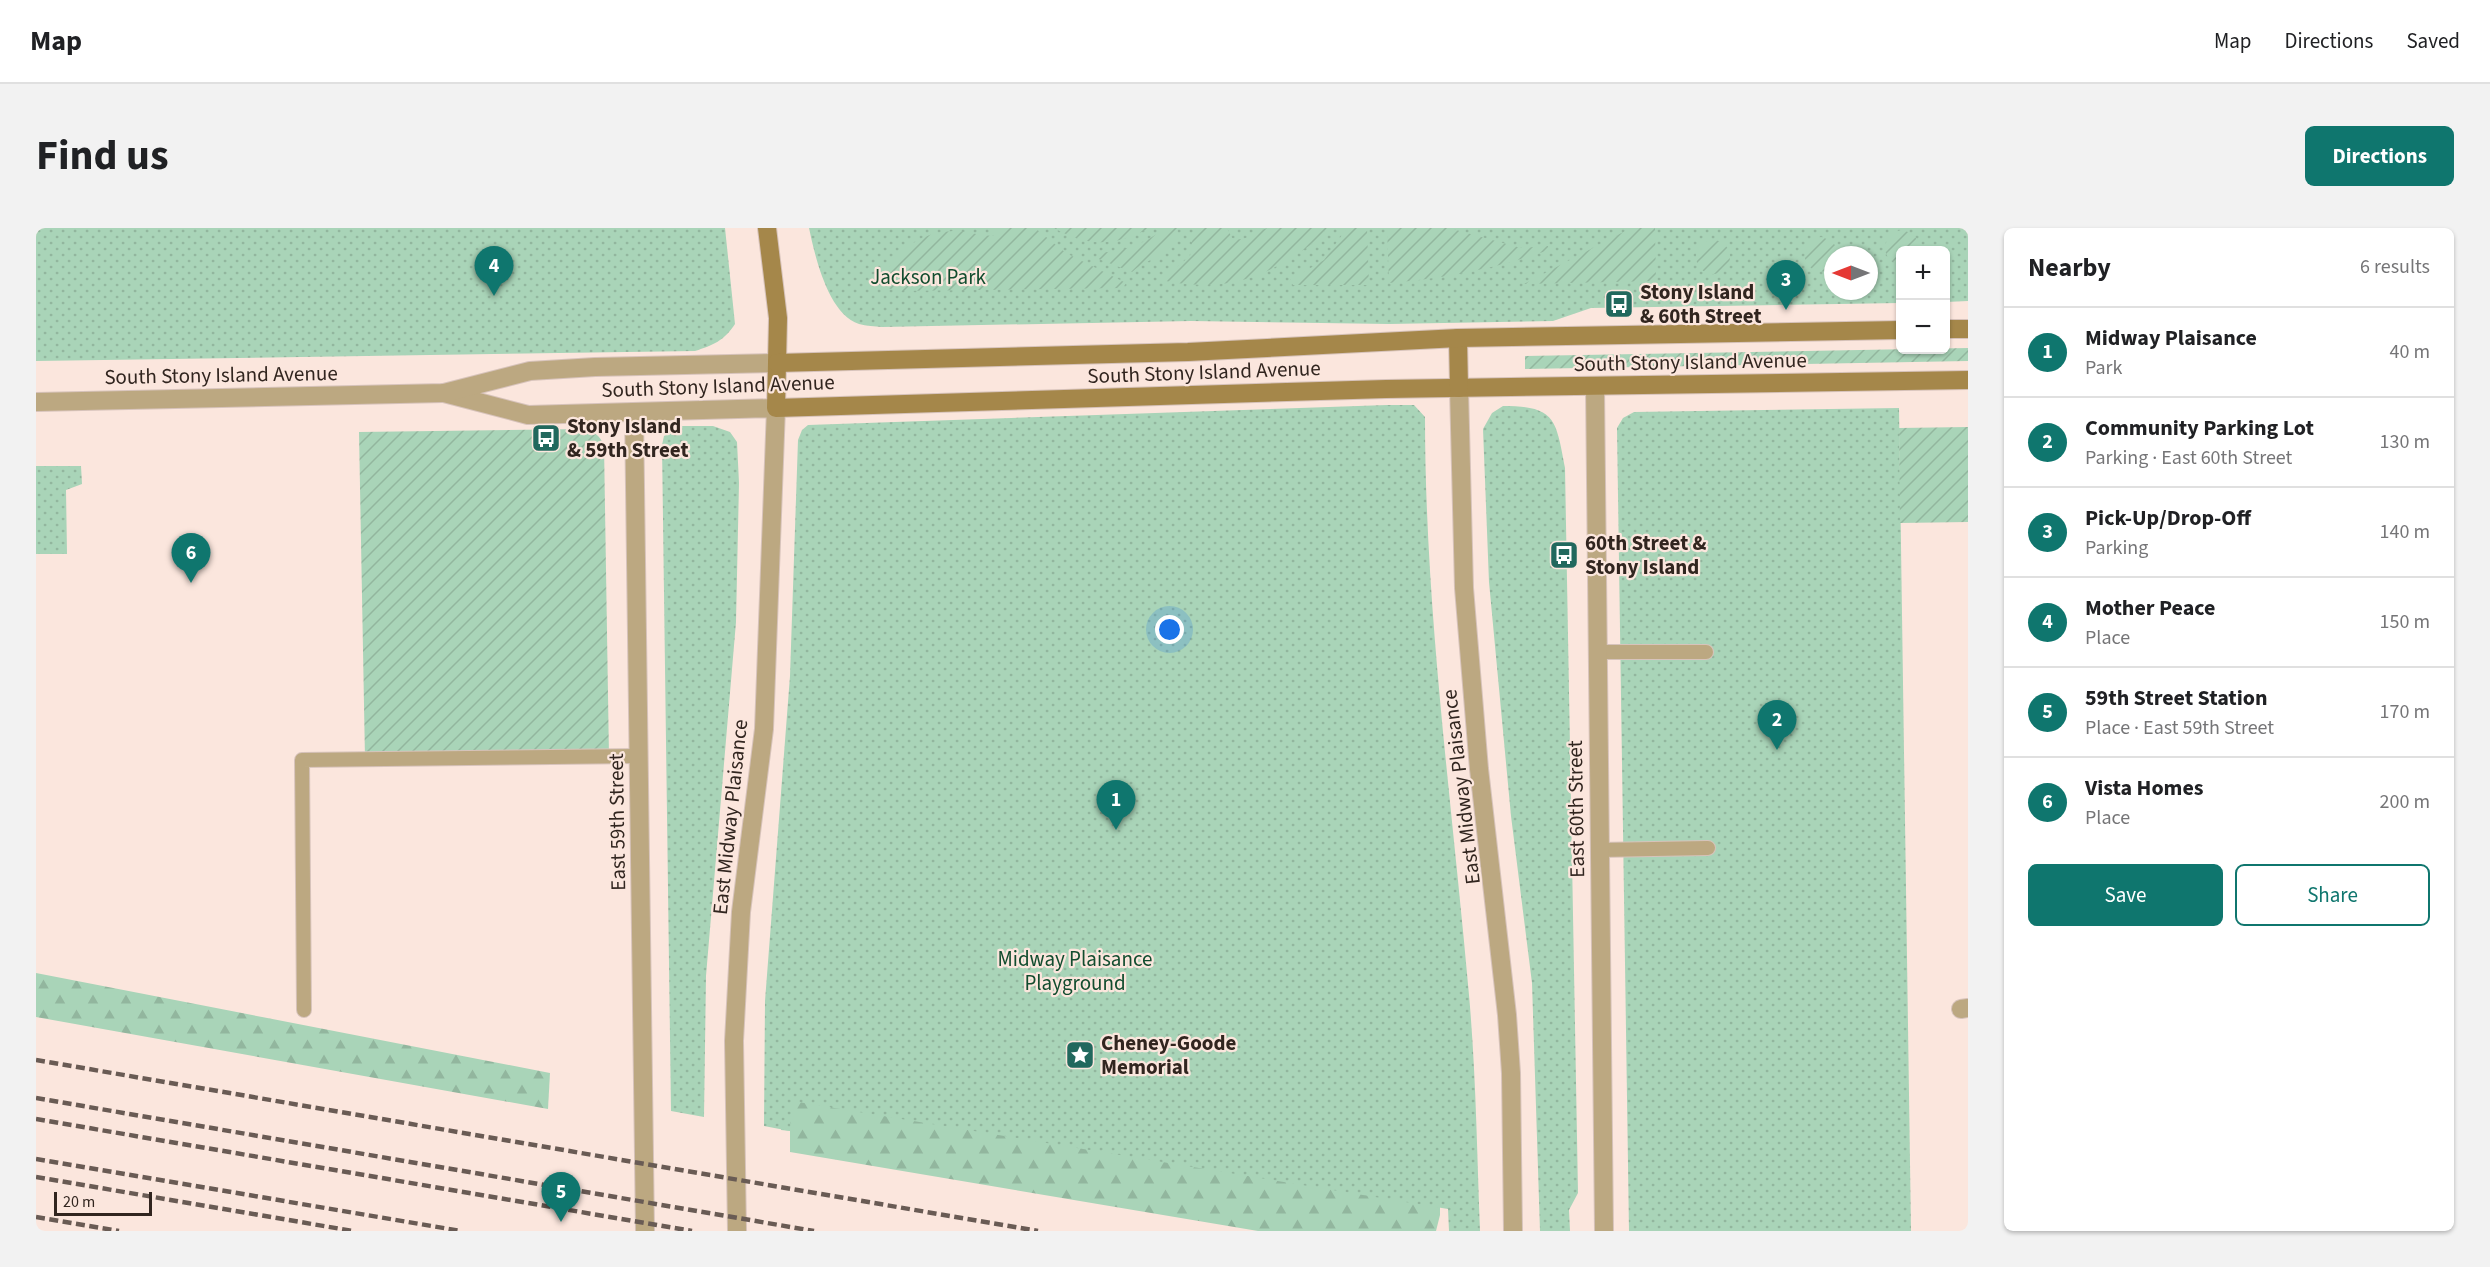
<!DOCTYPE html>
<meta charset="utf-8">
<style>
:root{--surface:#fff;--page:#f2f2f2;--text:#202124;--muted:#757577;--line:#e0e0e0;--accent:#0f766e}
body{margin:0;font-family:"Source Sans 3",sans-serif;background:var(--page);color:var(--text)}
.controls{position:absolute;right:18px;top:18px;display:grid;overflow:hidden;border-radius:9px;box-shadow:0 2px 4px #0004}
.controls button{width:54px;height:54px;display:grid;place-items:center;padding:0;border:0;border-bottom:2px solid var(--line);background:var(--surface);color:var(--text);font:30px sans-serif}
.compass{position:absolute;left:1788px;top:18px;width:54px;height:54px;border-radius:50%;background:var(--surface);box-shadow:0 2px 4px #0004;rotate:270deg}
.scale{position:absolute;left:18px;bottom:15px;width:98px;box-sizing:border-box;padding-left:6px;border:3px solid #31251f;border-top:0;font-size:16px;line-height:21px;white-space:nowrap;color:#31251f;-webkit-text-stroke:4px #fbe6dd;paint-order:stroke}
.you{position:absolute;left:1134px;top:402px;width:21px;height:21px;margin:-15px;border:4px solid #fff;border-radius:50%;background:#1a73e8;box-shadow:0 0 0 9px #1a73e833}
.badge{display:grid;place-items:center;width:39px;height:39px;border-radius:50%;background:var(--accent);color:#fff;font-size:20px;font-weight:700}
.pin{position:absolute;translate:-50% -50px;filter:drop-shadow(0 2px 3px #0008)}
.pin::after{content:'';position:absolute;top:32px;width:21px;height:18px;background:inherit;clip-path:polygon(0 0,100% 0,50% 100%)}
.list{margin:0;padding:0;list-style:none}
h2{display:flex;justify-content:space-between;align-items:center;height:78px;margin:0;padding:0 24px;font-size:26px}
h2 small{font-size:20px;font-weight:400;color:var(--muted)}
.list li{display:grid;grid-template-columns:39px 1fr auto;gap:18px;align-items:center;box-sizing:border-box;height:90px;padding:0 24px;border-top:2px solid var(--line)}
.list b{display:block;font-size:22px;white-space:nowrap}
.list p{margin:0;font-size:20px;white-space:nowrap;color:var(--muted)}
.list em{font-size:20px;font-style:normal;color:var(--muted)}
.actions{display:flex;gap:12px;padding:18px 24px}
.actions a{flex:1;padding:14px 0;border:2px solid var(--accent);border-radius:9px;text-align:center;font-size:21px;color:var(--accent)}
.actions .main{background:var(--accent);color:#fff}
.map{position:relative;flex:none;width:1932px;height:1003px;overflow:hidden;border-radius:9px}
header{display:flex;align-items:center;gap:36px;box-sizing:border-box;height:84px;padding:0 30px;background:var(--surface);border-bottom:2px solid var(--line)}
header strong{font-size:28px}
nav{display:flex;gap:33px;margin-inline-start:auto;font-size:21px}
.intro{display:flex;align-items:center;justify-content:space-between;box-sizing:border-box;height:144px;padding:0 36px}
h1{margin:0;font-size:42px}
.button{padding:15px 27px;border-radius:9px;background:var(--accent);color:#fff;font-size:21px;font-weight:700}
main{display:flex;gap:36px;padding:0 36px}
aside{flex:1;background:var(--surface);border-radius:9px;box-shadow:0 2px 4px #0004}
.map>svg:first-child{display:block}
.forest{fill:url(#forest-firs)}
.park{fill:url(#park-dots);fill-rule:evenodd}
.garden{fill:url(#garden-furrows)}
.lines{fill:none;stroke-linecap:round;stroke-linejoin:round}
.service-casing{stroke:#d7c3bb;stroke-width:16}
.minor-casing{stroke:#d7c3bb;stroke-width:20}
.tertiary-casing{stroke:#d7c3bb;stroke-width:20}
.secondary-casing{stroke:#d7c3bb;stroke-width:20}
.service{stroke:#bca881;stroke-width:14}
.minor{stroke:#bca881;stroke-width:18}
.tertiary{stroke:#bca881;stroke-width:18}
.secondary{stroke:#a5874a;stroke-width:18}
.rail{stroke:#695b54;stroke-width:4.5;stroke-dasharray:9 4.5;stroke-linecap:butt}
.labels{text-anchor:middle;stroke-width:4.5;stroke-linejoin:round;paint-order:stroke}
.park-label{font-size:21px;fill:#114c2e;stroke:#fbe6dd}
.poi-label{font-size:21px;font-weight:bold;fill:#31251f;stroke:#fbe6dd;text-anchor:start}
.street-label{font-size:21px;fill:#31251f;stroke:#fbe6dd}
</style>
<header>
<strong>Map</strong>
<nav><a>Map</a><a>Directions</a><a>Saved</a></nav>
</header>
<div class="intro"><h1>Find us</h1><a class="button">Directions</a></div>
<main>
<div class="map">
<svg width="1932" height="1003" viewBox="0 0 1932 1003">
<defs>
<pattern id="forest-firs" width="22" height="20" patternUnits="userSpaceOnUse" patternTransform="scale(1.5)"><rect width="22" height="20" fill="#a9d4b8"/><path d="M5 1l3.5 6h-7zM16 11l3.5 6h-7z" fill="#92b69e"/></pattern>
<pattern id="park-dots" width="8" height="8" patternUnits="userSpaceOnUse" patternTransform="scale(1.5)"><rect width="8" height="8" fill="#a9d4b8"/><path d="M2 2h.1M6 6h.1" fill="none" stroke="#92b69e" stroke-width="1.8" stroke-linecap="round"/></pattern>
<pattern id="garden-furrows" width="10" height="10" patternUnits="userSpaceOnUse" patternTransform="scale(1.5)"><rect width="10" height="10" fill="#a9d4b8"/><path d="M-1 1l2-2M0 10L10 0M9 11l2-2" fill="none" stroke="#92b69e"/></pattern>
</defs>
<rect width="100%" height="100%" fill="#fbe6dd"/>
<g class="forest">
<path d="M0,745l514,100 -2,36 -512,-92z"/>
<path d="M745,864l659,108v15l-4,16h-178l-468,-79v-21l-9,-1z"/>
</g>
<g class="park">
<path d="M0,0h689l10,96c-11,17 -22,21 -40,27l-659,10z"/>
<path d="M773,0h1159v73l-22,1v-52h-46v53l-309,5 -38,13 -164,3 -198,-3 -309,6c-7,-1 -16,-1 -23,-3 -31,-10 -44,-68 -50,-96zM1797,27h36v36h-36z"/>
<path d="M1351,177h27l11,12c0,194 27,385 44,578 7,79 8,157 11,236h-31l-1,-22 -656,-108 -2,30 -26,-5 1,-125 25,-325 8,-236 4,-10 6,-5z"/>
<path d="M1467,178c53,0 53,14 62,62l13,725 -9,17 1,21h-30l-8,-248 -21,-167 -22,-234 -6,-153 9,-16z"/>
<path d="M1863,180l12,823h-282l-12,-803 6,-10 11,-6z"/>
<path d="M646,198h31l17,6 7,10 2,41 -3,139 -30,354 -2,141 -33,-6 -9,-666 2,-9z"/>
<path d="M0,238h45l1,18 -16,6 1,64h-31z"/>
</g>
<g class="garden">
<path d="M962,0h37l31,25 60,30 -3,5 -226,3 -21,-7c23,-31 39,-53 82,-53 12,1 24,5 37,5z"/>
<path d="M1018,0h96c-35,18 -61,20 -96,0z"/>
<path d="M1130,0h12c-3,28 -28,28 -46,44l-36,-14 2,-5c28,-2 45,-9 68,-25z"/>
<path d="M1158,0h33l5,10c16,5 22,-7 36,-10 18,0 40,0 59,0 -8,13 -19,19 -32,27 -42,29 -83,36 -134,25l29,-24z"/>
<path d="M1311,0h20l2,57h-76l-3,-5 34,-20z"/>
<path d="M1351,0h62l72,20 27,-2 1,4c-55,19 -102,28 -160,33z"/>
<path d="M1595,0h24l1,53 -132,3z"/>
<path d="M1865,2c11,2 19,8 17,20h-18v14c-21,-4 -19,-29 1,-34z"/>
<path d="M1785,9c11,3 15,7 18,17l-6,1 -2,15c-28,9 -37,-25 -10,-33z"/>
<circle cx="1677" cy="29" r="17"/>
<path d="M1932,120v13l-443,8v-13z"/>
<path d="M1932,199v95l-68,1 -1,-95z"/>
<path d="M547,201c11,2 16,6 21,16l5,312 -244,2 -6,-327z"/>
</g>
<g class="lines">
<g class="service-casing">
<g id="service">
<path d="M1561,424h109"/>
<path d="M1563,622l109,-2"/>
<path d="M268,782l-2,-250 337,-4"/>
</g>
</g>
<g class="minor-casing">
<g id="minor">
<path d="M1559,158l9,845"/>
<path d="M598,184l11,819"/>
<path d="M1925,781l7,-1"/>
</g>
</g>
<g class="tertiary-casing">
<g id="tertiary">
<path d="M1423,160l5,200 15,181 28,246 4,58 2,158"/>
<path d="M408,165l84,22 248,-7 -12,321 -23,183 -7,129 3,190"/>
<path d="M0,174l408,-9 86,-22 65,-4 182,-4"/>
</g>
</g>
<g class="secondary-casing">
<g id="secondary">
<path d="M731,0l11,90 -2,90 610,-19 582,-9"/>
<path d="M1910,101h22"/>
<path d="M1422,110l1,50"/>
<path d="M741,135l411,-11 270,-14 442,-8"/>
</g>
</g>
<use href="#service" class="service"/>
<use href="#minor" class="minor"/>
<use href="#tertiary" class="tertiary"/>
<use href="#secondary" class="secondary"/>
<g class="rail">
<path d="M0,832l1002,171"/>
<path d="M0,870l778,133"/>
<path d="M0,891l656,112"/>
<path d="M0,931l425,72"/>
<path d="M0,949l317,54"/>
<path d="M0,989l83,14"/>
</g>
</g>
<defs>
<g id="bus-square" transform="scale(1.5)"><rect x="-9" y="-9" width="18" height="18" rx="4" fill="#21685d" stroke="#fbe6dd"/><path d="M-5-6H5V4H4V6H2V4H-2V6H-4V4H-5ZM-3.5-4V0h7V-4ZM-3.5 1.2v1.5H-2V1.2ZM2 1.2v1.5H3.5V1.2Z" fill="#fff"/></g>
<g id="sight-square" transform="scale(1.5)"><rect x="-9" y="-9" width="18" height="18" rx="4" fill="#21685d" stroke="#fbe6dd"/><path d="M0-6L1.8-2.2L6-1.7L2.9 1.2L3.7 5.4L0 3.3L-3.7 5.4L-2.9 1.2L-6-1.7L-1.8-2.2Z" fill="#fff"/></g>
</defs>
<g fill-rule="evenodd">
<use href="#bus-square" x="1583" y="76"/>
<use href="#bus-square" x="510" y="210"/>
<use href="#bus-square" x="1528" y="327"/>
<use href="#sight-square" x="1044" y="827"/>
</g>
<g class="labels">
<g class="park-label">
<text x="892" y="56">Jackson Park</text>
<text x="1039" y="738">Midway Plaisance<tspan x="1039" dy="24">Playground</tspan></text>
</g>
<g class="poi-label">
<text x="1604" y="71">Stony Island<tspan x="1604" dy="24">&amp; 60th Street</tspan></text>
<text x="531" y="205">Stony Island<tspan x="531" dy="24">&amp; 59th Street</tspan></text>
<text x="1549" y="322">60th Street &amp;<tspan x="1549" dy="24">Stony Island</tspan></text>
<text x="1065" y="822">Cheney-Goode<tspan x="1065" dy="24">Memorial</tspan></text>
</g>
<g class="street-label">
<text transform="translate(1654 134) rotate(-1)" y="7">South Stony Island Avenue</text>
<text transform="translate(1168 144) rotate(-2)" y="7">South Stony Island Avenue</text>
<text transform="translate(185 147) rotate(-1)" y="7">South Stony Island Avenue</text>
<text transform="translate(682 158) rotate(-2)" y="7">South Stony Island Avenue</text>
<text transform="translate(1425 559) rotate(-97)" y="7">East Midway Plaisance</text>
<text transform="translate(1540 581) rotate(-91)" y="7">East 60th Street</text>
<text transform="translate(694 589) rotate(-84)" y="7">East Midway Plaisance</text>
<text transform="translate(581 594) rotate(-91)" y="7">East 59th Street</text>
</g>
</g>
</svg>
<div class="controls">
<button>+</button>
<button>−</button>
</div>
<svg class="compass" viewBox="-18 -18 36 36"><path d="M0-13l5 13h-10z" fill="#e53935"/><path d="M0 13l5-13h-10z" fill="#757577"/></svg>
<div class="scale">20 m</div>
<div class="you"></div>
<div class="pin badge" style="left:1080px;top:602px">1</div>
<div class="pin badge" style="left:1741px;top:522px">2</div>
<div class="pin badge" style="left:1750px;top:82px">3</div>
<div class="pin badge" style="left:458px;top:68px">4</div>
<div class="pin badge" style="left:525px;top:994px">5</div>
<div class="pin badge" style="left:155px;top:355px">6</div>
</div>
<aside>
<h2>Nearby<small>6 results</small></h2>
<ul class="list">
<li><span class="badge">1</span><div><b>Midway Plaisance</b><p>Park</p></div><em>40 m</em></li>
<li><span class="badge">2</span><div><b>Community Parking Lot</b><p>Parking · East 60th Street</p></div><em>130 m</em></li>
<li><span class="badge">3</span><div><b>Pick-Up/Drop-Off</b><p>Parking</p></div><em>140 m</em></li>
<li><span class="badge">4</span><div><b>Mother Peace</b><p>Place</p></div><em>150 m</em></li>
<li><span class="badge">5</span><div><b>59th Street Station</b><p>Place · East 59th Street</p></div><em>170 m</em></li>
<li><span class="badge">6</span><div><b>Vista Homes</b><p>Place</p></div><em>200 m</em></li>
</ul>
<div class="actions"><a class="main">Save</a><a>Share</a></div>
</aside>
</main>
